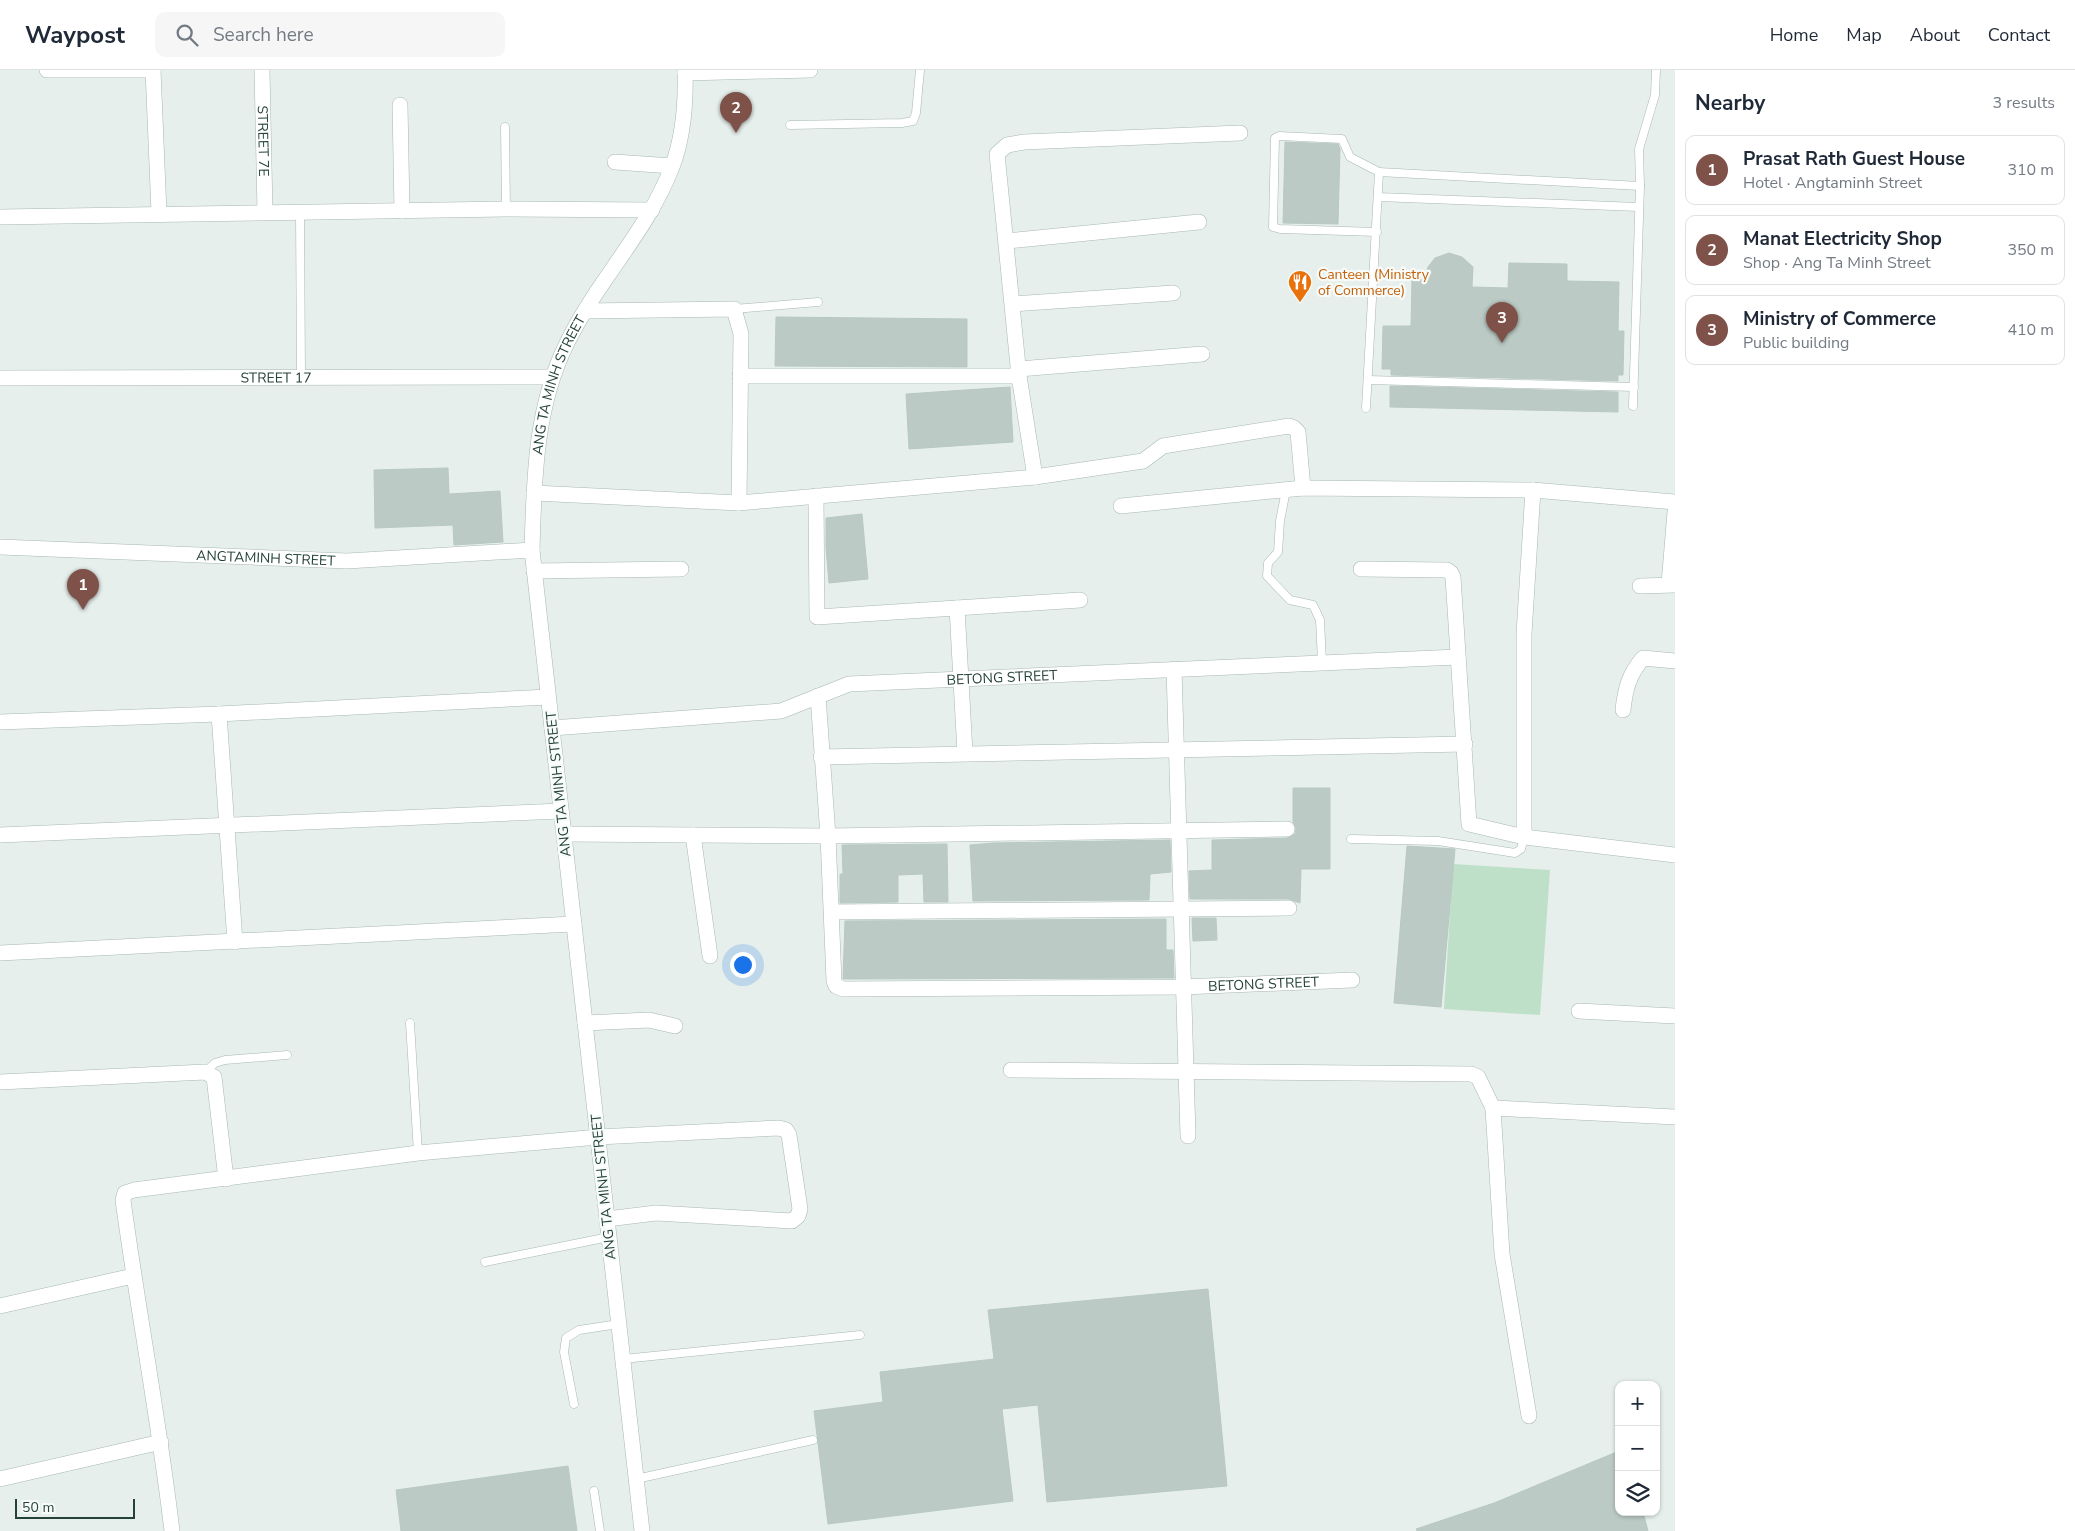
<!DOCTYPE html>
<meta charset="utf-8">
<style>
:root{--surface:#fff;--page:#f6f6f7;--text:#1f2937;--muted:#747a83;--line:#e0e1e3;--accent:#7f5249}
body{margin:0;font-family:"Nunito Sans",sans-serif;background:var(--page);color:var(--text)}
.controls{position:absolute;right:15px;bottom:15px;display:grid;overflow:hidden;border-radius:10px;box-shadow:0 1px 4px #0004}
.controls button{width:45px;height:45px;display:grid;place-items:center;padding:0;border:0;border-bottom:1px solid var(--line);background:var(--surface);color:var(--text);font:25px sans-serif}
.scale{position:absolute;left:15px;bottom:12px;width:120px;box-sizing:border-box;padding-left:5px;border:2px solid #24423a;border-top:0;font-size:14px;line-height:18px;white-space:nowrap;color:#24423a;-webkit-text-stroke:4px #f7fbf9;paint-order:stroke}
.you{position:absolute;left:742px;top:894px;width:18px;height:18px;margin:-12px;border:4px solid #fff;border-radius:50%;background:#1a73e8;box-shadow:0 0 0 8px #1a73e833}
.badge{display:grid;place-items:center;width:32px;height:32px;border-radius:50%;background:var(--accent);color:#fff;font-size:16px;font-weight:700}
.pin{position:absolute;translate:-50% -41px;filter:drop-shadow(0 1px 2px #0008)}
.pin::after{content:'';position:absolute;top:26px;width:18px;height:15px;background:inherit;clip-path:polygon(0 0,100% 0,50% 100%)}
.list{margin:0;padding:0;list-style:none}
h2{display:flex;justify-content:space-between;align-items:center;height:65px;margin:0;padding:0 20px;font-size:21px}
h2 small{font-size:16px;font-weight:400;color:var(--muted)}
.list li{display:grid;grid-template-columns:32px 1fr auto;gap:15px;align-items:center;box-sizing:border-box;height:70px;margin:0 10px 10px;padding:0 10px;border:1px solid var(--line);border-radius:10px}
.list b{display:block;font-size:19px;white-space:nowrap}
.list p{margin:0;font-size:16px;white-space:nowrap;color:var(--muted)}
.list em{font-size:16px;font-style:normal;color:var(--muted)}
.icon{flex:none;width:28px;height:28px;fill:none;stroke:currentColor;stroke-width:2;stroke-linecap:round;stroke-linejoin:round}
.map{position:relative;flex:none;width:1675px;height:1461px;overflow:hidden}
header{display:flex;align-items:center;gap:30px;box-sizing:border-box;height:70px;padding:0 25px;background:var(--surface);border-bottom:1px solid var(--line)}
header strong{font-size:24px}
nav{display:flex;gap:28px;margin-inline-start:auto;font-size:18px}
.search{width:350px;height:45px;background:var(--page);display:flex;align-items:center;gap:12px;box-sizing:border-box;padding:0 18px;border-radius:10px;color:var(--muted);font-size:19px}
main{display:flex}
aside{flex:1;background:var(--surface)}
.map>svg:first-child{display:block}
.green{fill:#bfe0c8}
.building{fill:#bbcac4;stroke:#b8c9c2}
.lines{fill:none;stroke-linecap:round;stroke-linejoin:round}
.service-casing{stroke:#a8b8b2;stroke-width:9}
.minor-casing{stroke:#a8b8b2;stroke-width:16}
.tertiary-casing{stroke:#a8b8b2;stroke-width:16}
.service{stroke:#fff;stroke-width:8}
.minor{stroke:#fff;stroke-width:15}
.tertiary{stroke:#fff;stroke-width:15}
.labels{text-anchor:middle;stroke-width:4.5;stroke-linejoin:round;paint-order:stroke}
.street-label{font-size:14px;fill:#24423a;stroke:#f7fbf9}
.food-label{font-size:14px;fill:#c56008;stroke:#f7fbf9;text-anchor:start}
</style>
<header>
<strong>Waypost</strong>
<div class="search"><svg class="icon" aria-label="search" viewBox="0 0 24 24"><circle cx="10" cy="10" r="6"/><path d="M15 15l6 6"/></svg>Search here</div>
<nav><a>Home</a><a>Map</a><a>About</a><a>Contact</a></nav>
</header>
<main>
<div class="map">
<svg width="1675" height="1461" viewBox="0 0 1675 1461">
<rect width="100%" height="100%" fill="#e6efeb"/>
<path class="green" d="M1453,794l97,6 -10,145 -96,-6z"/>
<g class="building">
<path d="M1285,72l53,2 2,5 -2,75 -55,-1z"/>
<path d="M1449,183l13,4 11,10 -1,20 36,1 1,-25 58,1v17l52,1 -1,49h6l-1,44h-5v6l-227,-6v-6h-9l1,-43h28l1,-46h12l4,-13 7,-9z"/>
<path d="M776,247l191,2v48l-192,-1z"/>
<path d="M1390,316l228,6v20l-228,-5z"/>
<path d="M1010,317l3,55 -104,7 -3,-55z"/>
<path d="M448,398l1,26 51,-3 3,51 -49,3 -1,-20 -78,3 -1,-58z"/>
<path d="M862,444l6,65 -39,4 -3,-36v-29z"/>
<path d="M1293,718h37v81h-29l-1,34 -11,-4h-99l-1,-28 23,-1v-30l75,-2 8,-4 1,-6 -3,-6z"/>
<path d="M1170,770l1,32 -21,2 -1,26 -176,1 -3,-56 23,-2z"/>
<path d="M947,774l1,58h-24l-1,-28 -25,1v27l-58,1v-29h3l-1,-29z"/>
<path d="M1407,776l48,3 -14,158 -47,-4z"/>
<path d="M1192,848h24l1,22 -24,1z"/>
<path d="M1166,849v31h7l1,28 -331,1 2,-58z"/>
<path d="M1208,1219l19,197 -180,16 -9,-97 -36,4 11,92 -185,23 -14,-113 69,-9 -3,-30 114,-13 -6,-49z"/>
<path d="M1619,1381v61h24l5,19h-231l-1,-2 78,-26z"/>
<path d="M568,1396l9,65h-176l-5,-41z"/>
</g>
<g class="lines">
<g class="service-casing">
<g id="service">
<path d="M790,55l112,-2 11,-2 3,-8 4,-43"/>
<path d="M505,57l1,82"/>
<path d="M1378,127l260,10"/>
<path d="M300,142l1,165"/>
<path d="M1377,162l-97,-3 -7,-2 2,-89 4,-2 63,3 8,18 29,15"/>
<path d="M734,239l84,-7"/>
<path d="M1368,310l266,7"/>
<path d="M1633,336l7,-220 -1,-37 16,-54 1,-25"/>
<path d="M1366,338l13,-236 261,14"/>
<path d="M1286,420l-6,31 -2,31 -10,11 -1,13 23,24 23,5 7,15 2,42"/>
<path d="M1351,769l87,2 77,12 6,-4 3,-12"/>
<path d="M410,953l8,130"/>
<path d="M205,1002l10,-9 10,-3 62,-5"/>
<path d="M485,1192l124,-25"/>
<path d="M623,1289l237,-24"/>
<path d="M574,1334l-10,-52 2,-14 13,-8 40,-6"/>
<path d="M636,1409l177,-39"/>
<path d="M594,1421l6,40"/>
</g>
</g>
<g class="minor-casing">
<g id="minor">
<path d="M47,0h106"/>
<path d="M153,0l6,143"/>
<path id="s1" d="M262,0l3,142"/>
<path d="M685,3l125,-3"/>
<path d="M400,35l2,106"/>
<path d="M615,92l57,4"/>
<path d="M0,147l506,-8 146,1"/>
<path d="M1007,171l192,-19"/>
<path d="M1013,234l160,-11"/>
<path d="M585,241l149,-2 7,25 -2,169"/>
<path d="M1019,299l183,-15"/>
<path d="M740,306h279"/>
<path id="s2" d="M0,308l552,-1"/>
<path d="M1035,407l-16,-101 -22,-222 10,-9 17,-3 216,-9"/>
<path d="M534,423l205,10 296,-26 108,-16 20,-15 126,-20 5,2 4,4 5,56"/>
<path d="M816,426l1,121 263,-17"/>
<path d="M1121,436l182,-18 230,2 142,12"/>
<path id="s3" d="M0,477l347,14 185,-11"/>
<path d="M1361,499l86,1 4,3 2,4 16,247 55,13 151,18"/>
<path d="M534,501l147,-2"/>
<path d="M1669,514l6,-72"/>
<path d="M1640,516l35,-1"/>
<path d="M957,538l8,145"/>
<path d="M1174,599l14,467"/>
<path id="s4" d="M818,626l10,140 6,145 2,5 7,3 340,-2 169,-7"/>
<path d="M1623,640c2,-20 6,-36 20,-52l32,3"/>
<path d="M219,644l16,228"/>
<path d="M0,652l219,-8 329,-17"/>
<path id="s5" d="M552,658l229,-17 68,-27 609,-27"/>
<path d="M821,687l644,-13"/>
<path d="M564,764l264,2 459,-7"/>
<path d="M0,765l561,-24"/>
<path d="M693,765l17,121"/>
<path d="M1524,767v-203l9,-144"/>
<path d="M832,842l457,-4"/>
<path d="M0,883l574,-29"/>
<path d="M1579,941l96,5"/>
<path d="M585,953l64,-3 26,6"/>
<path d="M1011,1000l460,4 7,3 15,31 182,9"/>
<path d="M0,1012l205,-10 9,5 12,102"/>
<path d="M1493,1038l9,146 27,162"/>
<path d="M0,1236l133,-30"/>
<path d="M0,1409l161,-37"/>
<path d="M172,1461c-13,-111 -34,-220 -49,-331l2,-7 9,-3 284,-37 180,-16 181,-9 7,2 3,5 11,74 -2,7 -6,5 -136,-8 -49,6"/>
</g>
</g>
<g class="tertiary-casing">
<g id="tertiary">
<path id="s6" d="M642,1461l-110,-981c2,-70 3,-143 35,-207 30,-62 80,-111 105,-176 11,-29 14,-66 13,-97"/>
</g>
</g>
<use href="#service" class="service"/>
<use href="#minor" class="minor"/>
<use href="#tertiary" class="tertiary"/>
</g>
<defs>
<g id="restaurant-pin" transform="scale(1.25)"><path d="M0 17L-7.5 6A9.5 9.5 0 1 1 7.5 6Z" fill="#e8710a" stroke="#f7fbf9"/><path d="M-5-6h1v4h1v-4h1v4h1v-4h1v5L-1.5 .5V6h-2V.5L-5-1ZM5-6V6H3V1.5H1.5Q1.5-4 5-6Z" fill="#fff"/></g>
</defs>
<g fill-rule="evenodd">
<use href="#restaurant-pin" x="1300" y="212"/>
</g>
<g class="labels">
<g class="street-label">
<text dy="5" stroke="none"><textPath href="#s1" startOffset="71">STREET 7E</textPath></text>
<text dy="5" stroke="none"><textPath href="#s2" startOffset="276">STREET 17</textPath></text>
<text dy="5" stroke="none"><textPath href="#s6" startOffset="1156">ANG TA MINH STREET</textPath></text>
<text dy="5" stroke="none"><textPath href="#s3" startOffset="266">ANGTAMINH STREET</textPath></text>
<text dy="5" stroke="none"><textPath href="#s5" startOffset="456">BETONG STREET</textPath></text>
<text transform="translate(558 714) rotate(-96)" y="5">ANG TA MINH STREET</text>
<text dy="5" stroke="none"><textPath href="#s4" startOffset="719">BETONG STREET</textPath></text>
<text transform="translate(603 1117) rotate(-96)" y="5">ANG TA MINH STREET</text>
</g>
<g class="food-label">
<text x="1318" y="209">Canteen (Ministry<tspan x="1318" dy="16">of Commerce)</tspan></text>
</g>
</g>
</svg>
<div class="controls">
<button>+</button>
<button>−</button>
<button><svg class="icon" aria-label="layers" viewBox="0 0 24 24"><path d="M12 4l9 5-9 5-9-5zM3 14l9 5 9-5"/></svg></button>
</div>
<div class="scale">50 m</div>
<div class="you"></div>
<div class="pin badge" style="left:83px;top:540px">1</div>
<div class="pin badge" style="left:736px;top:63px">2</div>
<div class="pin badge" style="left:1502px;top:273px">3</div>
</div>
<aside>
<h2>Nearby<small>3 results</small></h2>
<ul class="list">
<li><span class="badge">1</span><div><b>Prasat Rath Guest House</b><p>Hotel · Angtaminh Street</p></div><em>310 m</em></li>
<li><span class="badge">2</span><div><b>Manat Electricity Shop</b><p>Shop · Ang Ta Minh Street</p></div><em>350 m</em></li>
<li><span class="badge">3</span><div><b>Ministry of Commerce</b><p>Public building</p></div><em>410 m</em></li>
</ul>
</aside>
</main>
